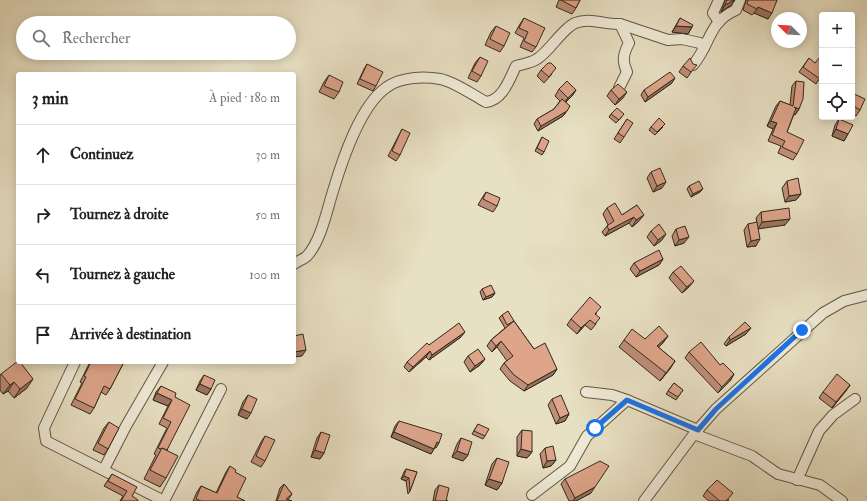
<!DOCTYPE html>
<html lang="fr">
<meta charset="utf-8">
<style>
:root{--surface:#fff;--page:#f6f6f6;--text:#202124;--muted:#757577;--line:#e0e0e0}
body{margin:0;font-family:"IM FELL Double Pica",serif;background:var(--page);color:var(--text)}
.controls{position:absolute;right:12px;top:12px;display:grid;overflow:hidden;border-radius:4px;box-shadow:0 2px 10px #0003}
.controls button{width:36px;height:36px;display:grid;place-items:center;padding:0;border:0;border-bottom:1px solid var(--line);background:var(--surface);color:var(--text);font:20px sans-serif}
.compass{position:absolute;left:771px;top:12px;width:36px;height:36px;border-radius:50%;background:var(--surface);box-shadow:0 2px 10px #0003;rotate:294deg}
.stop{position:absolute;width:12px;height:12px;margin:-9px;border:3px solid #1a73e8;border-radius:50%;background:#fff}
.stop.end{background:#1a73e8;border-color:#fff;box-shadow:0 1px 4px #0008}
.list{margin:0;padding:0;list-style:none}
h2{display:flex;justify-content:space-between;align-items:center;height:52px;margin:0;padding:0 16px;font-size:17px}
h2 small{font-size:13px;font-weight:400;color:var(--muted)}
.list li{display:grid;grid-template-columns:26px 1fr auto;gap:12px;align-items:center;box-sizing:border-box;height:60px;padding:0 16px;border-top:1px solid var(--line)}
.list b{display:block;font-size:15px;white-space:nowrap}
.list em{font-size:13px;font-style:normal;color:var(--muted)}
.icon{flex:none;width:22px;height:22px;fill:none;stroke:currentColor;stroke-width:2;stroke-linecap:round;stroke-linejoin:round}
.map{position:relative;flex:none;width:867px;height:501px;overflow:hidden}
.search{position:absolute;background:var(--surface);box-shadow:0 2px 10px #0003;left:16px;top:16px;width:280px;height:44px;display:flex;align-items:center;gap:10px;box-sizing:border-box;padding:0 14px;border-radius:22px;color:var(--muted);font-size:15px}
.panel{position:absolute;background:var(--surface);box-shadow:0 2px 10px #0003;left:16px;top:72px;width:280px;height:292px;border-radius:4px}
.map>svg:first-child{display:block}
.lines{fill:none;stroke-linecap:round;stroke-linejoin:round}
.minor-casing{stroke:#605747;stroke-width:12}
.minor{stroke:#f0ebd8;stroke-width:10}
.wall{fill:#bf8e77;stroke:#32291e}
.shaded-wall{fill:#9b7461;stroke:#32291e}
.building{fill:#dea58a;stroke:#32291e}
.route{stroke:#1a73e8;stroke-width:5}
</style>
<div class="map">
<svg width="867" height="501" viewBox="0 0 867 501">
<rect width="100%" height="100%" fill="#e8e0c3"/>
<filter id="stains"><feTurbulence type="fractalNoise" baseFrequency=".005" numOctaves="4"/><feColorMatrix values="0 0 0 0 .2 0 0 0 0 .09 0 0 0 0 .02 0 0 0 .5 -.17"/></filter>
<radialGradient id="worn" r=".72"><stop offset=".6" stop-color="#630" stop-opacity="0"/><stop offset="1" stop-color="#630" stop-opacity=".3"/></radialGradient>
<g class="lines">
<g class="minor-casing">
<g id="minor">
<path d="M719,22l-6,-9 6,-13"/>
<path d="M620,24l48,16 14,-1 18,4 4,5"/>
<path d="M693,65c18,-21 15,-43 43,-55l4,-10"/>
<path d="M294,264c4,-3 10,-5 13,-8 14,-15 20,-46 26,-65 9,-30 27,-86 54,-104 14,-10 37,-11 53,-8 13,2 33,16 46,23 17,-2 23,-22 30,-36 7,-2 15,-3 21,-7 12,-7 25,-30 38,-36 15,-6 30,2 45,1l9,19c-6,11 -7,18 -2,29l-8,16"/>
<path d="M75,362l-31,66 2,13 118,60"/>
<path d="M586,392l26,3 15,5 71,30"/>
<path d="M694,434l58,22 26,18 42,11 22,16"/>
<path d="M104,469l22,-43 37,-64"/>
<path d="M797,480l22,-49 14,-16 22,-16"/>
<path d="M532,495l38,-29 17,-30 40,-36"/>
<path d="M164,501l57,-112"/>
<path d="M644,501l50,-67 22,-25 107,-96 21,-12 23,-6"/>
</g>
</g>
<use href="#minor" class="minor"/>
</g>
<g class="wall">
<path d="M559,0h21l-4,8 -4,6 -16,-7z"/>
<path d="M725,0h10l-4,5 -10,7z"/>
<path d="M746,0h31l-9,19 -14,-6 -2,2 -9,-5z"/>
<path d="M524,18l12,29 -4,5 -12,-5 4,-9 -9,-5 5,-9z"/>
<path d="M680,18l12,9 -4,7 -16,-2z"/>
<path d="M496,26l8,20 -4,6 -15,-7 6,-13z"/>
<path d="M480,57l1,19 -4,6 -9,-4 7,-15z"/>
<path d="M809,58l13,17 -6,9 -17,-12z"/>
<path d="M367,64l9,22 -3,5 -16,-7 7,-15z"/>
<path d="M683,66l9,5 -5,7 -8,-6z"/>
<path d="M541,70l11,4 -8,9 -7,-7z"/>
<path d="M329,75l10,17 -5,7 -15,-7 5,-10z"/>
<path d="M796,81l3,28 -4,6 -1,-1 -7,18 10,22 -4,6 -15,-7 3,-7 -13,-5 5,-12 -6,-3 9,-20 4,-5 10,4 2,-19z"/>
<path d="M672,83l-27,19 -4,-7 3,-5z"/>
<path d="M559,89l17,1 -4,6 -6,6 1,9 -4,5 -25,15 -4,-7 3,-5 17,-10 6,-8 -5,-5z"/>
<path d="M611,90l12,8 -8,7 -8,-9z"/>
<path d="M852,93l8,17 -4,6 -4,-2z"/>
<path d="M611,114l11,3 -6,6 -7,-6z"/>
<path d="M627,119l-3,18 -4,6 -6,-4z"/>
<path d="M839,119l9,15 -4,7 -12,-5 3,-11z"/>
<path d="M651,127h12l-8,8 -6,-5z"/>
<path d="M402,129l-2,26 -4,6 -8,-5 11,-21z"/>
<path d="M542,137l2,15 -2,3 -7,-4z"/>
<path d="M651,172l11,16 -9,4 -6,-14z"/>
<path d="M787,181l14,13 -5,6 -11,2 -3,-14z"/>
<path d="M689,186l14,3 -3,3 -9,5 -4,-8z"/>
<path d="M486,192l11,14 -4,6 -15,-7 4,-7z"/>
<path d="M637,205l2,16 -7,6 -3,-4 -24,13 -3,-4 5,-6 1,-1 -5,-11 4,-6 15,7z"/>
<path d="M761,212l24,13 -27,3 -2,18 -9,1 -3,-17 4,-6 9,-1 -1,-5z"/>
<path d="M676,229l8,14 -9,3 -3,-10z"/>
<path d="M651,231l11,9 -8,6 -7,-9z"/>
<path d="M663,259l-4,6 -23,12 -6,-8 4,-6z"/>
<path d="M673,272l16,15 -7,6 -13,-15z"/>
<path d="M482,289l13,4 -3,4 -9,3 -3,-8z"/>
<path d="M597,313l-2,1 1,10 -5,6 -6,-5 -8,9 -10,-9 4,-6z"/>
<path d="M502,315l12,6 20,28 23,20 -4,6 -29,16 -14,-10 -10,-12 4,-6 3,-2 -10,-14 -5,5 -5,-6 4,-6 14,-12 -6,-10z"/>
<path d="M746,334l-20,12 -2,-2 5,-7z"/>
<path d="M668,336l-6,8 -4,3 17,14 -15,20 -41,-34 5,-7 21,-1z"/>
<path d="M461,337l-32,23 -3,-3 -17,15 -5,-5 3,-5z"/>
<path d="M689,352l31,13 14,9 -4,7 -12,12 -33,-35z"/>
<path d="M468,356l17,3 -5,6 -10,7 -6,-10z"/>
<path d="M90,362h34l-14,27 -4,6 -5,-3 -7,16 -4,6 -19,-9 11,-22 -2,-1z"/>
<path d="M1,374l26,14 -13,10 -6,-7 -5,3 -3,-4v-14z"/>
<path d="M204,375l7,14 -4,6 -11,-5 4,-9z"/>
<path d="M674,383l9,7 -7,10 -10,-6z"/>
<path d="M850,385l-18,23 -13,-10 4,-6z"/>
<path d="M161,386l14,11 -8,53 -1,28 -6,9 -16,-8 12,-24 -2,-1 13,-26 -8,-4 9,-18 -15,-6 3,-8z"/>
<path d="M248,395l-1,24 -9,-4 5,-13z"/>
<path d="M552,399l17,15 -4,7 -9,3 -8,-19z"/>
<path d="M399,421l37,27 -1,-1 -4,7 -40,-17 4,-11z"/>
<path d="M109,422l-1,27 -4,6 -11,-5 11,-22z"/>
<path d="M478,424l7,12 -2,3 -11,-5z"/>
<path d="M522,430l10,22 -5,6 -10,-2v-19z"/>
<path d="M321,432l3,21 -4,6 -9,-2 6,-19z"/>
<path d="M265,436v25l-4,6 -10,-5 10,-20z"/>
<path d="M461,438l7,17 -5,6 -11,-4 5,-13z"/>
<path d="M545,448l11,12 -5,6 -8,2 -3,-14z"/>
<path d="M497,458l5,25 -5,7 -12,-5 7,-21z"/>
<path d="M230,466l5,6 2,25 8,4h-52l4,-9 4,-6 15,7 10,-21z"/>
<path d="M406,469l11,3 -7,19 -2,3 -2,-13 -5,-2 3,-7z"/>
<path d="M112,474l20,22 6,5h-18l3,-5 -19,-10z"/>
<path d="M565,479l26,14 -15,8h-7l-8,-17z"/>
<path d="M284,484l8,10 -4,6 4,1h-16l4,-13z"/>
<path d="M439,485l7,16h2h-15l2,-11z"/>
<path d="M707,490l22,10 -2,1h-18l-6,-5z"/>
</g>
<g class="shaded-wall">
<path d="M734,0h1l-4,5 -10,7 4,-7z"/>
<path d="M758,7l14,6 -4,6 -14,-6z"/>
<path d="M676,26l16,1 -4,7 -16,-2z"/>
<path d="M675,78l-3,5 -27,19 3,-5z"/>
<path d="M576,90l-4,6 -9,8 5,-6z"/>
<path d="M627,92l-4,6 -8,7 4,-6z"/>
<path d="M570,106l-7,10 -25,15 3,-5z"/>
<path d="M794,107l5,2 -4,6 -5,-2z"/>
<path d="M771,121l6,2 -4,6 -6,-3z"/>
<path d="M836,129l12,5 -4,7 -12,-5z"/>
<path d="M666,182l-4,6 -9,4 4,-6z"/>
<path d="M703,189l-3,3 -9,5 2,-3z"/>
<path d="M801,194l-5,6 -11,2 4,-6z"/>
<path d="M644,215l-5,6 -7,6 4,-7z"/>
<path d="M634,217l-5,6 -24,13 4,-6z"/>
<path d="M790,219l-5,6 -27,4 4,-7z"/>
<path d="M666,234l-4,6 -8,6 4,-6z"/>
<path d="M689,237l-5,6 -9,3 4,-6z"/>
<path d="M760,239l-4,7 -9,1 4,-6z"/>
<path d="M663,259l-4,6 -23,12 4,-6z"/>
<path d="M694,281l-5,6 -7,6 5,-6z"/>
<path d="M495,293l-3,4 -9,3 3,-3z"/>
<path d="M590,320l-5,5 -8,9 4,-6z"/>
<path d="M751,328l-5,6 -20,12 4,-6z"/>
<path d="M465,332l-4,5 -32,23 3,-5z"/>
<path d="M668,336l-6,8 -11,10 6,-8z"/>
<path d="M501,341l-4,6 -5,5 4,-6z"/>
<path d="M306,350l-4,6 -8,1v-5z"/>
<path d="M430,351l-4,6 -17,15 4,-5z"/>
<path d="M485,359l-5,6 -10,7 5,-6z"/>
<path d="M675,361l-5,8 -10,12z"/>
<path d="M557,369l-4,6 -29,16 4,-6z"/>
<path d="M734,374l-4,7 -12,12 4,-6z"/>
<path d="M33,379l-6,9 -13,10 6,-9z"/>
<path d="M14,382l-6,9 -5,3 7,-9z"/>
<path d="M200,384l11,5 -4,6 -11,-5z"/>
<path d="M850,385l-4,6 -14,17 4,-6z"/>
<path d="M157,393l15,7 -4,6 -15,-6z"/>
<path d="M242,409l9,4 -4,6 -9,-4z"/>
<path d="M569,414l-4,7 -9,3 4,-6z"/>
<path d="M394,432l40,17 -3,5 -40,-17z"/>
<path d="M437,442l2,1 -3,5 -3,-1z"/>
<path d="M521,449l11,3 -5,6 -10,-2z"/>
<path d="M315,450l9,3 -4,6 -9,-2z"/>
<path d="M457,451l11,4 -5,6 -11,-4z"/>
<path d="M556,460l-5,6 -8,2 4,-7z"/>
<path d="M404,476l5,2 -3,3 -5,-2z"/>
<path d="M489,479l13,4 -5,7 -12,-5z"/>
<path d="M595,487l-4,6 -15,8h-3l2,-3z"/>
</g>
<g class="building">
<path d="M561,0h19l-4,8z"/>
<path d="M727,0h7l-9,5z"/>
<path d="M748,0h29l-5,13 -14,-6 -1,2 -10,-5z"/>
<path d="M524,18l21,10 -9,19 -12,-6 4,-9 -9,-4z"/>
<path d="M680,18l13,7 -1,2 -16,-1z"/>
<path d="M496,26l14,7 -6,13 -14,-7z"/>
<path d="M480,57l8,4 -7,15 -9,-5z"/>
<path d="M820,57l2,2v16l-2,4 -17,-12 6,-9 6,5z"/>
<path d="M690,58l3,6 4,1 -6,7 -8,-6z"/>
<path d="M548,63h3l5,5 -7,9 -8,-7z"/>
<path d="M367,64l16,8 -7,14 -16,-7z"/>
<path d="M670,72l5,6 -27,19 -4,-7z"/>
<path d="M329,75l14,7 -4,10 -15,-6z"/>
<path d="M567,81l9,9 -8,8 -9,-9z"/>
<path d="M796,81l8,1 -1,17 -4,10 -5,-2 2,1 -9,24 17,8 -7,14 -15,-7 3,-6 -13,-6 5,-12 -6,-2 9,-20 13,5z"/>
<path d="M618,84l9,8 -8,7 -8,-9z"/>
<path d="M852,93l13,6 -5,11 -8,-5z"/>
<path d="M562,99l8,7 -3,5 -26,15 -4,-7 17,-10z"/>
<path d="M617,108l7,6 -5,6 -8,-6z"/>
<path d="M659,118l6,6 -8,8 -6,-5z"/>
<path d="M627,119l6,4 -9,14 -6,-4z"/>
<path d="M839,119l14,6 -5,9 -12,-5z"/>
<path d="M402,129l8,4 -10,22 -8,-4z"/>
<path d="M542,137l7,4 -5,11 -7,-4z"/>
<path d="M660,168l6,14 -9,4 -6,-14z"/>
<path d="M798,178l3,16 -12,2 -2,-15z"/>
<path d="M699,181l4,8 -10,5 -4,-8z"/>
<path d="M486,192l14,6 -3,8 -14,-7z"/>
<path d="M615,203l7,12 15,-10 7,10 -8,5 -2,-3 -25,13 -2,-4 7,-5 -7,-13z"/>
<path d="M789,208l1,11 -28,3 -1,-10z"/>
<path d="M757,222l3,17 -9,2 -3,-17z"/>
<path d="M659,224l7,10 -8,6 -7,-9z"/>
<path d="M685,226l4,11 -10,3 -3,-11z"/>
<path d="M659,250l4,9 -23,12 -6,-8z"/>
<path d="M681,266l13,15 -7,6 -14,-15z"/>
<path d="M491,285l4,8 -9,4 -4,-8z"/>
<path d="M590,297l11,10 -6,7 5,4 -5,6 -5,-4 -9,8 -10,-9z"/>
<path d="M508,311l6,10 -7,4 -5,-10z"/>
<path d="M514,321l20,28 11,-6 12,26 -29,16 -14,-10 -10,-12 9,-7 -12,-15 -5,5 -5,-6z"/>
<path d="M745,322l6,6 -21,12 -1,-3z"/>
<path d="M459,323l6,9 -33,23 -2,-4 -17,16 -6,-5 20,-19 2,2z"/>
<path d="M659,326l9,10 -11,10 18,15 -9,12 -42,-33 8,-11 13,10z"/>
<path d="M303,334l3,16 -12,2v-16z"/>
<path d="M701,342l19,23 3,-2 11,11 -12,13 -33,-35z"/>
<path d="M478,349l7,10 -10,7 -7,-10z"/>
<path d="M18,361v1h2l13,17 -13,10 -6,-7 -4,3 -9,-11z"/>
<path d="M91,362h33l-14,27 -6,-3 -10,22 -19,-9 11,-22 -2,-1z"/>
<path d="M837,374l13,11 -14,17 -13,-10z"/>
<path d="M204,375l11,5 -4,9 -11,-5z"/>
<path d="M674,383l9,7 -5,7 -10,-6z"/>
<path d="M161,386l15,7 -1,4 15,8 -23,45 -5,-2 -1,1 -3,-1 13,-26 -8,-4 9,-18 -15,-7z"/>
<path d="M248,395l9,4 -6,14 -9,-4z"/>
<path d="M561,395l8,19 -9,4 -8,-19z"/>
<path d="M399,421l43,13 -3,9 -2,-1 -3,7 -40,-17z"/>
<path d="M109,422l10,6 -11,21 -10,-6z"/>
<path d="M478,424l11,5 -4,7 -11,-5z"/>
<path d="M522,430l10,1v21l-11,-3z"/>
<path d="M321,432l9,3 -6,18 -9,-3z"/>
<path d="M265,436l10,4 -10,21 -9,-5z"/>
<path d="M461,438l11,4 -4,13 -11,-4z"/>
<path d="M553,446l3,14 -9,1 -2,-13z"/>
<path d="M162,448l16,8 -12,22 -16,-8z"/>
<path d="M497,458l12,4 -7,21 -13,-4z"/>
<path d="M600,461l9,5 -14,21 -20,11 -10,-19z"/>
<path d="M230,466l6,4 -1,2 11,6 -9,19 8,4h-44l-5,-2 5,-13 16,7z"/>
<path d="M406,469l11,3 -7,19 -1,-13 -5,-2z"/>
<path d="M112,474l25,13 -5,9 6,4v1h-17l6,-10 -19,-10z"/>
<path d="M717,480l16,13 -7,8h-6l-13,-11z"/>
<path d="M284,484l8,10 -6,5 6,2h-15z"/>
<path d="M439,485l10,3 -3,13h2h-13z"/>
</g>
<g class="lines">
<path class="route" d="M595,428l32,-28 71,30 18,-21 86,-79"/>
</g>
<rect width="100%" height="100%" filter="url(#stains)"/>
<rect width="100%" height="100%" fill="url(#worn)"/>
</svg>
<div class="controls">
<button>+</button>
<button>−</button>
<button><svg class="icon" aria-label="locate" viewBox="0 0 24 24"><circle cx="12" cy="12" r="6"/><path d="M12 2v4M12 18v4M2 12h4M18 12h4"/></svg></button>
</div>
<svg class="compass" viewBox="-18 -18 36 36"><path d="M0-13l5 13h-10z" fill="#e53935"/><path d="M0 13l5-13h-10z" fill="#757577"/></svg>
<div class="stop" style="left:595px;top:428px"></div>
<div class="stop end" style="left:802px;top:330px"></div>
<div class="search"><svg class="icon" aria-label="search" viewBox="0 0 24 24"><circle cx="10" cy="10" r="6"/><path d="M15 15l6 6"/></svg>Rechercher</div>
<section class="panel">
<h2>3 min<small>À pied · 180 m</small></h2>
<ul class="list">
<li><svg class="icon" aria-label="ahead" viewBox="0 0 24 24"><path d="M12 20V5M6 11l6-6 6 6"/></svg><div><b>Continuez</b></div><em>30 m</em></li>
<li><svg class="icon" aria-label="right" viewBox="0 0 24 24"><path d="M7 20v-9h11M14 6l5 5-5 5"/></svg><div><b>Tournez à droite</b></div><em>50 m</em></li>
<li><svg class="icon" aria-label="left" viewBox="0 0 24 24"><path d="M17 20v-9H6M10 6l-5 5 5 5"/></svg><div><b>Tournez à gauche</b></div><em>100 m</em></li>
<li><svg class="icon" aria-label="arrive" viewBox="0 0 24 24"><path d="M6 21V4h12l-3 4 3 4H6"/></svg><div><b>Arrivée à destination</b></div></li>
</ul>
</section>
</div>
